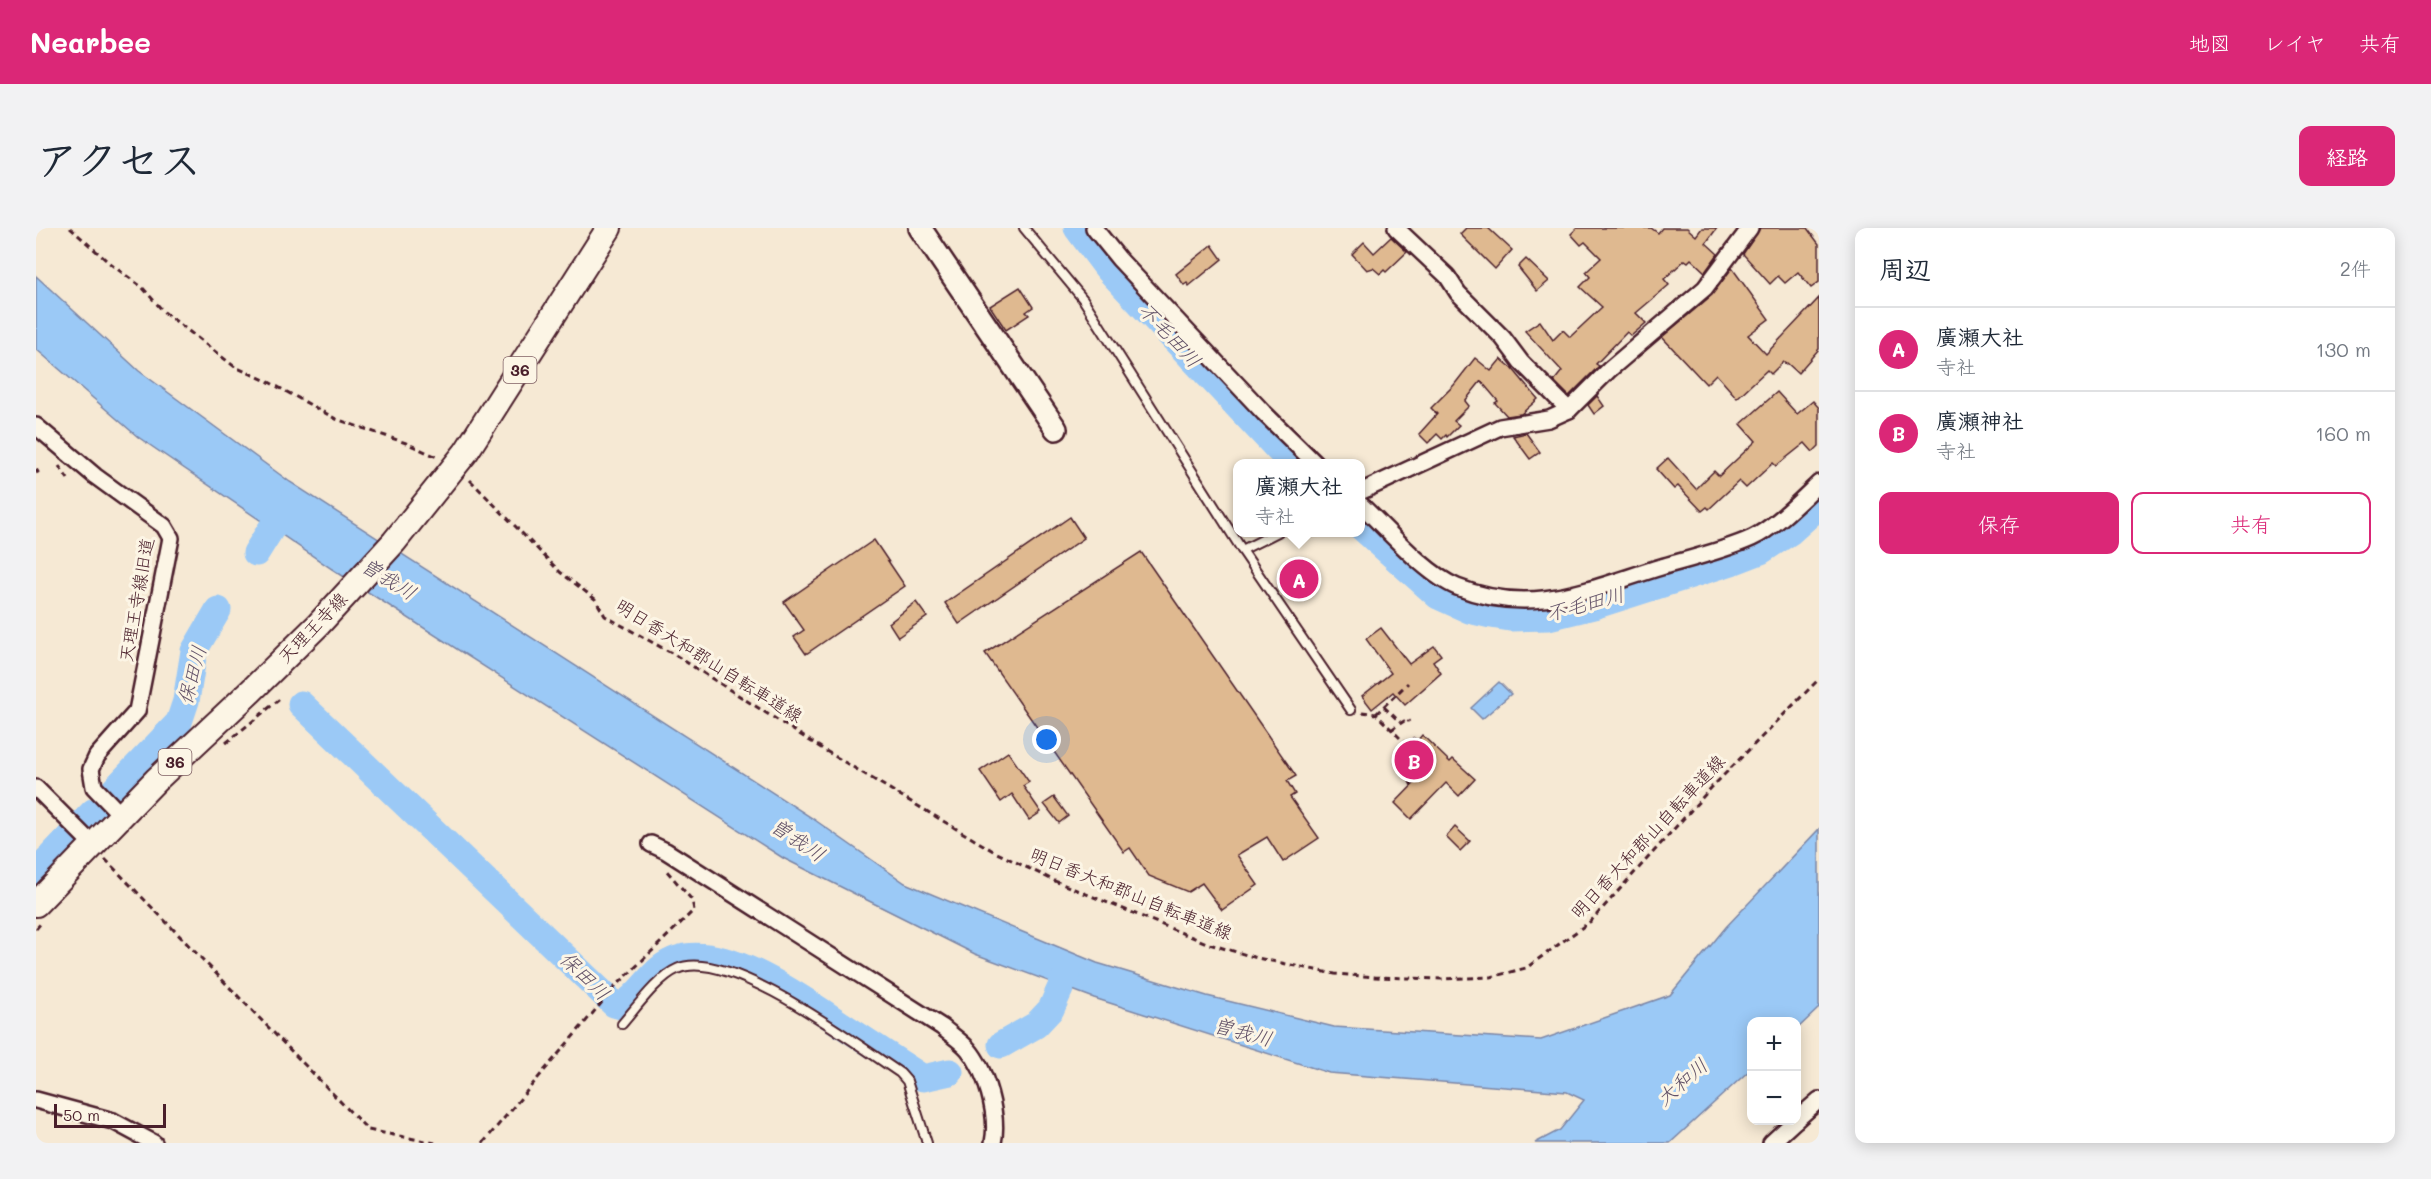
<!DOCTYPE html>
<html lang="ja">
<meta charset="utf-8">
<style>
:root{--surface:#fff;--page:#f2f2f3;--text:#1f2937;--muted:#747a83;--line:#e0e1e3;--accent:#db2777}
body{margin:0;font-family:Mali,"Klee One",sans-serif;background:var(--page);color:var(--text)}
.controls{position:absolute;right:18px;bottom:18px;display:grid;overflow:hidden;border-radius:12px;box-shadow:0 3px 15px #0003}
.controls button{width:54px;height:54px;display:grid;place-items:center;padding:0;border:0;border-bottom:2px solid var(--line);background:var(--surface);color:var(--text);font:30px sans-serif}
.scale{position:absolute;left:18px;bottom:15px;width:112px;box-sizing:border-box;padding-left:6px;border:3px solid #4a1f2b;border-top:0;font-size:16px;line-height:21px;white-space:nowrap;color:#4a1f2b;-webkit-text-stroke:4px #fcf5e5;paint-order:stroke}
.you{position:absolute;left:1011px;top:512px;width:21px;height:21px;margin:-15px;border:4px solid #fff;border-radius:50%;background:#1a73e8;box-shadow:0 0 0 9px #1a73e833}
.badge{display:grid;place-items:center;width:39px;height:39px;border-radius:50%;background:var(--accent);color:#fff;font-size:20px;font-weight:700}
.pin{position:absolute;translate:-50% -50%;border:3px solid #fff;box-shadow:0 2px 6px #0006}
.popup{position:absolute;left:1197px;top:231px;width:132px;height:78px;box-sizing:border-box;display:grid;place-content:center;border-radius:12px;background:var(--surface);filter:drop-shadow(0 2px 4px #0005);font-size:20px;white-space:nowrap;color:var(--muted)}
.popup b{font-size:22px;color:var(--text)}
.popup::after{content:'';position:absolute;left:50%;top:100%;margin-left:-12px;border:12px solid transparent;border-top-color:var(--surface)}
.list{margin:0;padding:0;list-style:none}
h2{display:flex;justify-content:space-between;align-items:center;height:78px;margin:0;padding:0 24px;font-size:26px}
h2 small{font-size:20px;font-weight:400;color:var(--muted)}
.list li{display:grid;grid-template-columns:39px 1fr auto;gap:18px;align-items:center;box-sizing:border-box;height:84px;padding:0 24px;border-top:2px solid var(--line)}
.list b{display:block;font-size:22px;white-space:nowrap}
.list p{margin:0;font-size:20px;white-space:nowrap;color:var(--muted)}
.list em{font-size:20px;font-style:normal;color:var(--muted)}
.actions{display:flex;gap:12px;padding:18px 24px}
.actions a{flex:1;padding:14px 0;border:2px solid var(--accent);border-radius:12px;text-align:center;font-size:21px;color:var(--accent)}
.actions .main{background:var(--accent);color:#fff}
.map{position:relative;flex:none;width:1783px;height:915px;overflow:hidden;border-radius:12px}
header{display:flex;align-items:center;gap:36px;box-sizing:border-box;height:84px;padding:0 30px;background:var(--accent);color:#fff}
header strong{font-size:28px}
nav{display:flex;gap:33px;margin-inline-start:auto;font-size:21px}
.intro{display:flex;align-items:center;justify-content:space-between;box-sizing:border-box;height:144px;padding:0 36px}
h1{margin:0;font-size:42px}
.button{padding:15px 27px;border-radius:12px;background:var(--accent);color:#fff;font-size:21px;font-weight:700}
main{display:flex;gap:36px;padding:0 36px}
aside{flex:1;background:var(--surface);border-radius:12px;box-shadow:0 3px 15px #0003}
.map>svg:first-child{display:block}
.water{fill:#9bc9f6;stroke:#7b85a5;stroke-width:1.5}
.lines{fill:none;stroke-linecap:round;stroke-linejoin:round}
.river{stroke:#9bc9f6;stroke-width:27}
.building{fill:#dfb990;stroke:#4a1f2b;stroke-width:1.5}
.lane-casing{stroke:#4a1f2b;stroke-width:12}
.street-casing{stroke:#4a1f2b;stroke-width:20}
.secondary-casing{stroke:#4a1f2b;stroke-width:26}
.primary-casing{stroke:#4a1f2b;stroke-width:28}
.path{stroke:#4a1f2b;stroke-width:3;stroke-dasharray:6 4.5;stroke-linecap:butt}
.lane{stroke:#fcf5e5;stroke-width:8}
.street{stroke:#fcf5e5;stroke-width:15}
.secondary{stroke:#fcf5e5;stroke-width:21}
.primary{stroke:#fcf5e5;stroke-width:24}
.labels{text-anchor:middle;stroke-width:6;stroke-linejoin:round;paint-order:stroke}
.shield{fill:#fcf5e5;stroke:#7f5f63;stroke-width:1.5}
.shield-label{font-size:16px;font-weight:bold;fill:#4a1f2b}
.street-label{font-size:18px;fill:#4a1f2b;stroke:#fcf5e5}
.water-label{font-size:20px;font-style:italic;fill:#625268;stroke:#fcf5e5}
</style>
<header>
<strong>Nearbee</strong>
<nav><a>地図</a><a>レイヤ</a><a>共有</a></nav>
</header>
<div class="intro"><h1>アクセス</h1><a class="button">経路</a></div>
<main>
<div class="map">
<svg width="1783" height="915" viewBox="0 0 1783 915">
<rect width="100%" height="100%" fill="#f6e9d4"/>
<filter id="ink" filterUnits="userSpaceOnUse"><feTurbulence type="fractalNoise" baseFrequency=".0167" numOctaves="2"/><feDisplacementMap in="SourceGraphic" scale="12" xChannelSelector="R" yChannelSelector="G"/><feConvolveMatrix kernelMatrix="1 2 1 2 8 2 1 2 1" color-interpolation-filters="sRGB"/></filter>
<g filter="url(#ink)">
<g class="water">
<path d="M0,48l103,95 151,111 522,336 93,65 192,80 110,33 127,31 207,13 129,-45 56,-68 93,-98v179l-22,21 -1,-7h-44l-1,47 -81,74h-135l25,-13 24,-30 -17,-8 -238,-19 -235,-75 -119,-44 -192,-96 -451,-289 -194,-132 -102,-88z"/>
<path d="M1463,454l12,12 -29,25 -11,-11z"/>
</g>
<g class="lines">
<g class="river">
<path d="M1041,0l30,40 185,196"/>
<path d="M1324,298l78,70 31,14 22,5 19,3 39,-1 45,-11 141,-45 26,-10 29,-19 29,-26"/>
<path d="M220,325l28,-45"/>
<path d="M265,476l313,300 7,2c22,-12 31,-39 56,-47 49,-16 126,40 165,66 27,18 54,35 81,53l27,-6"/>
<path d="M78,562l65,-68 7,-21 8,-50 24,-41"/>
<path d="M0,644l57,-60"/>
<path d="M965,817l35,-20 15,-16 17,-38"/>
</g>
</g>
<g class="building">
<path d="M1430,0h22l24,22 -17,19 -35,-35z"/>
<path d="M1541,0h74l7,5 4,-5h25l9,8 6,-8h15l-11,15 12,11 -13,18 -14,-13 -3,3 -3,-2 -21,19 5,6 -33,28 10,10 -15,13 -4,-4 -31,32 3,2 -30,30 -15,-15 8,-10 -37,-40 15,-10 13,19 10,-10 7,7 32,-30 -22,-20 10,-10 -4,-5 15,-14 -16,-16 -4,3 -10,-11z"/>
<path d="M1724,0h47l12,16v38l-8,6 -13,-16 -13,11 -7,-7 -8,8 -27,-30z"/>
<path d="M1355,9l16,15 -21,20 -2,-2 -4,4 -7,-6 -6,2 -15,-16 12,-12 10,11z"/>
<path d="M1176,17l10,14 -33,27 -2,-3 -3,2 -8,-11z"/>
<path d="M1490,31l23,22 -12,10 -19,-24z"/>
<path d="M1696,40l37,51 -21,16 18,19 53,-56v51l-21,24 -11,-10 -1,1 -3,-2 -12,12 -4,-4 -30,28 -21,-24 -10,10 -44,-47 50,-42z"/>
<path d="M984,59l13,20 -7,5 3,3 -23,15 -16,-24z"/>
<path d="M1439,130l16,13 10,-12 11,9 26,31 -17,15 -14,2 -12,-13 3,-2 -17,-20 -16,20 4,5 -15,15 5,4 -12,12 -1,-2 -4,4 -5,-5 -9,9 -9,-9 18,-20 -6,-6 23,-23z"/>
<path d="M1741,164l20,22 16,-13 6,7v38l-6,6 -8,-9 -29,23 -3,-3 -27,25 -7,-7 -30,28 -2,-2 -5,4 -24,-25 -4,3 -18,-20 12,-11 28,31 18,-18 5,5 37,-35 -15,-17z"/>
<path d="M1561,168l7,10 -10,8 -6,-9z"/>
<path d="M1490,205l14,19 -10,7 -17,-23z"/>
<path d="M1034,289l14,21 -125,86 -14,-21z"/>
<path d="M838,312l31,46 -99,68 -12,-17 10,-7 -20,-28z"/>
<path d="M1105,324l155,224 -9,5 8,13 -5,3 29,41 -36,24 -16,-25 -30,18 21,30 -36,25 -20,-27 -14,9 -39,-16 -19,-28 -6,4 -139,-199z"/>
<path d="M880,374l11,15 -29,20 -9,-14z"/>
<path d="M1345,400l28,36 25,-18 7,9 -8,6 8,12 -36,32 -12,-13 -21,17 -10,-13 29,-23 -25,-34z"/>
<path d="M1386,507l28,27 3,-3 22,20 -16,17 -13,-13 -35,36 -16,-16 37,-38 -20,-18z"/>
<path d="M972,524l21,30 -6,4 18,26 -12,8 -17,-26 -11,8 -21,-31z"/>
<path d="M1018,569l14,19 -9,7 -15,-19z"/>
<path d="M1419,599l15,14 -10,10 -14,-14z"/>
</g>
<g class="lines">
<g class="lane-casing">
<g id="lane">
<path d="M988,0l59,71 159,251 109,160"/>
<path d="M1206,322l36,-18"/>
<path d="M586,796c14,-16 36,-47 55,-55 50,-23 179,75 223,104l7,8 20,62"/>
</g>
</g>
<g class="street-casing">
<g id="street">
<path d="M1058,0l25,31 145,154 52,51"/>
<path d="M1360,0l51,48 11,17 45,45 18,24 48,48"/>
<path d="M0,198l59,50 69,50 7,12 -34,173 -40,45 -6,13 3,18 27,28"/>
<path d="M1324,264l140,-65 49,-8 20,-9 40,-40 96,-82 45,-60"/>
<path d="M1324,276c26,24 65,70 97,83 75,30 132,2 204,-20 28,-8 65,-17 91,-29 22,-10 49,-38 67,-55"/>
<path d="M0,560l56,56"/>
<path d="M615,616l15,7 276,176c8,7 19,14 26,22 18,21 31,66 25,94"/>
<path d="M0,872l77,21 41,22"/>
<path d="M1760,892l23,-20"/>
<path d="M1735,915l25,-23"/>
</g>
</g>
<g class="secondary-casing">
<path id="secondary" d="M884,0l136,201"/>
</g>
<g class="primary-casing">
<path id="primary" d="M0,676l120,-124 95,-89 67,-66 76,-83 72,-90 143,-224"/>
</g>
<g class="path">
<path d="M34,0l43,38 29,21 22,25 71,55 34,15 67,37 70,24 31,14"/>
<path d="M23,238l9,13"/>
<path d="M0,241l2,3 -2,1"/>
<path d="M434,252l90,92 35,27 10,17 70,39 151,96 169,101 62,30 152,62 48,14 78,16 40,3 66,2 50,-2 35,-9 65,-47 120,-133 108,-109"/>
<path d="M1348,479l16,15"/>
<path d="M1326,484l14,2 29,29 9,-4 3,2"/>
<path d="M1340,486l32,-31"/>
<path d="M1355,502l16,-11 2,3"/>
<path d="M190,515l55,-45"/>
<path d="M1369,515l-7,12 14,31"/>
<path d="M69,631l263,271 67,13"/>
<path d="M0,701l5,-6"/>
<path d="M447,915l131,-155 80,-78 -2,-10 -26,-30"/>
</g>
<use href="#lane" class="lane"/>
<use href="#street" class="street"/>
<use href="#secondary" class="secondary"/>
<use href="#primary" class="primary"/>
</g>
</g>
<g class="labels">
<g class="shield">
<rect x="467.5" y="129" width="33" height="26" rx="4.5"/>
<rect x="122.5" y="521" width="33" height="26" rx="4.5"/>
</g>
<g class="shield-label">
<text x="484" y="148">36</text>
<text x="139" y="540">36</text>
</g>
<g class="street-label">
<text transform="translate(101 372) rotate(-80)" y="6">天理王寺線旧道</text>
<text transform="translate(277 400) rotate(-46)" y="6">天理王寺線</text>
<text transform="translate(673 433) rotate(32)" y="6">明日香大和郡山自転車道線</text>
<text transform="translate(1612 609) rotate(-47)" y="6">明日香大和郡山自転車道線</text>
<text transform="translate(1095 666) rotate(22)" y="6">明日香大和郡山自転車道線</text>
</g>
<g class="water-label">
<text transform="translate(1134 107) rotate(47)" y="7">不毛田川</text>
<text transform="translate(353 351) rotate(32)" y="7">曽我川</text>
<text transform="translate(1549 376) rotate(-15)" y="7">不毛田川</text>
<text transform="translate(156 447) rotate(-75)" y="7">保田川</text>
<text transform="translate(762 612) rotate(34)" y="7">曽我川</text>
<text transform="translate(549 748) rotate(44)" y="7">保田川</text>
<text transform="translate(1207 804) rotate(15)" y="7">曽我川</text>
<text transform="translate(1646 854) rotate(-41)" y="7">大和川</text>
</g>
</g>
</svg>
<div class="controls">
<button>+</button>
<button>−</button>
</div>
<div class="scale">50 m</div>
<div class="you"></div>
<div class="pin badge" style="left:1263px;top:351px">A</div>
<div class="popup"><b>廣瀬大社</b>寺社</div>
<div class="pin badge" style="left:1378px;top:532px">B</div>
</div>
<aside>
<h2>周辺<small>2件</small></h2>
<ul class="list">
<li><span class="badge">A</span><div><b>廣瀬大社</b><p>寺社</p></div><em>130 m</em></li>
<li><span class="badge">B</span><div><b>廣瀬神社</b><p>寺社</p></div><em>160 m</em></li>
</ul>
<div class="actions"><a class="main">保存</a><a>共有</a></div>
</aside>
</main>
